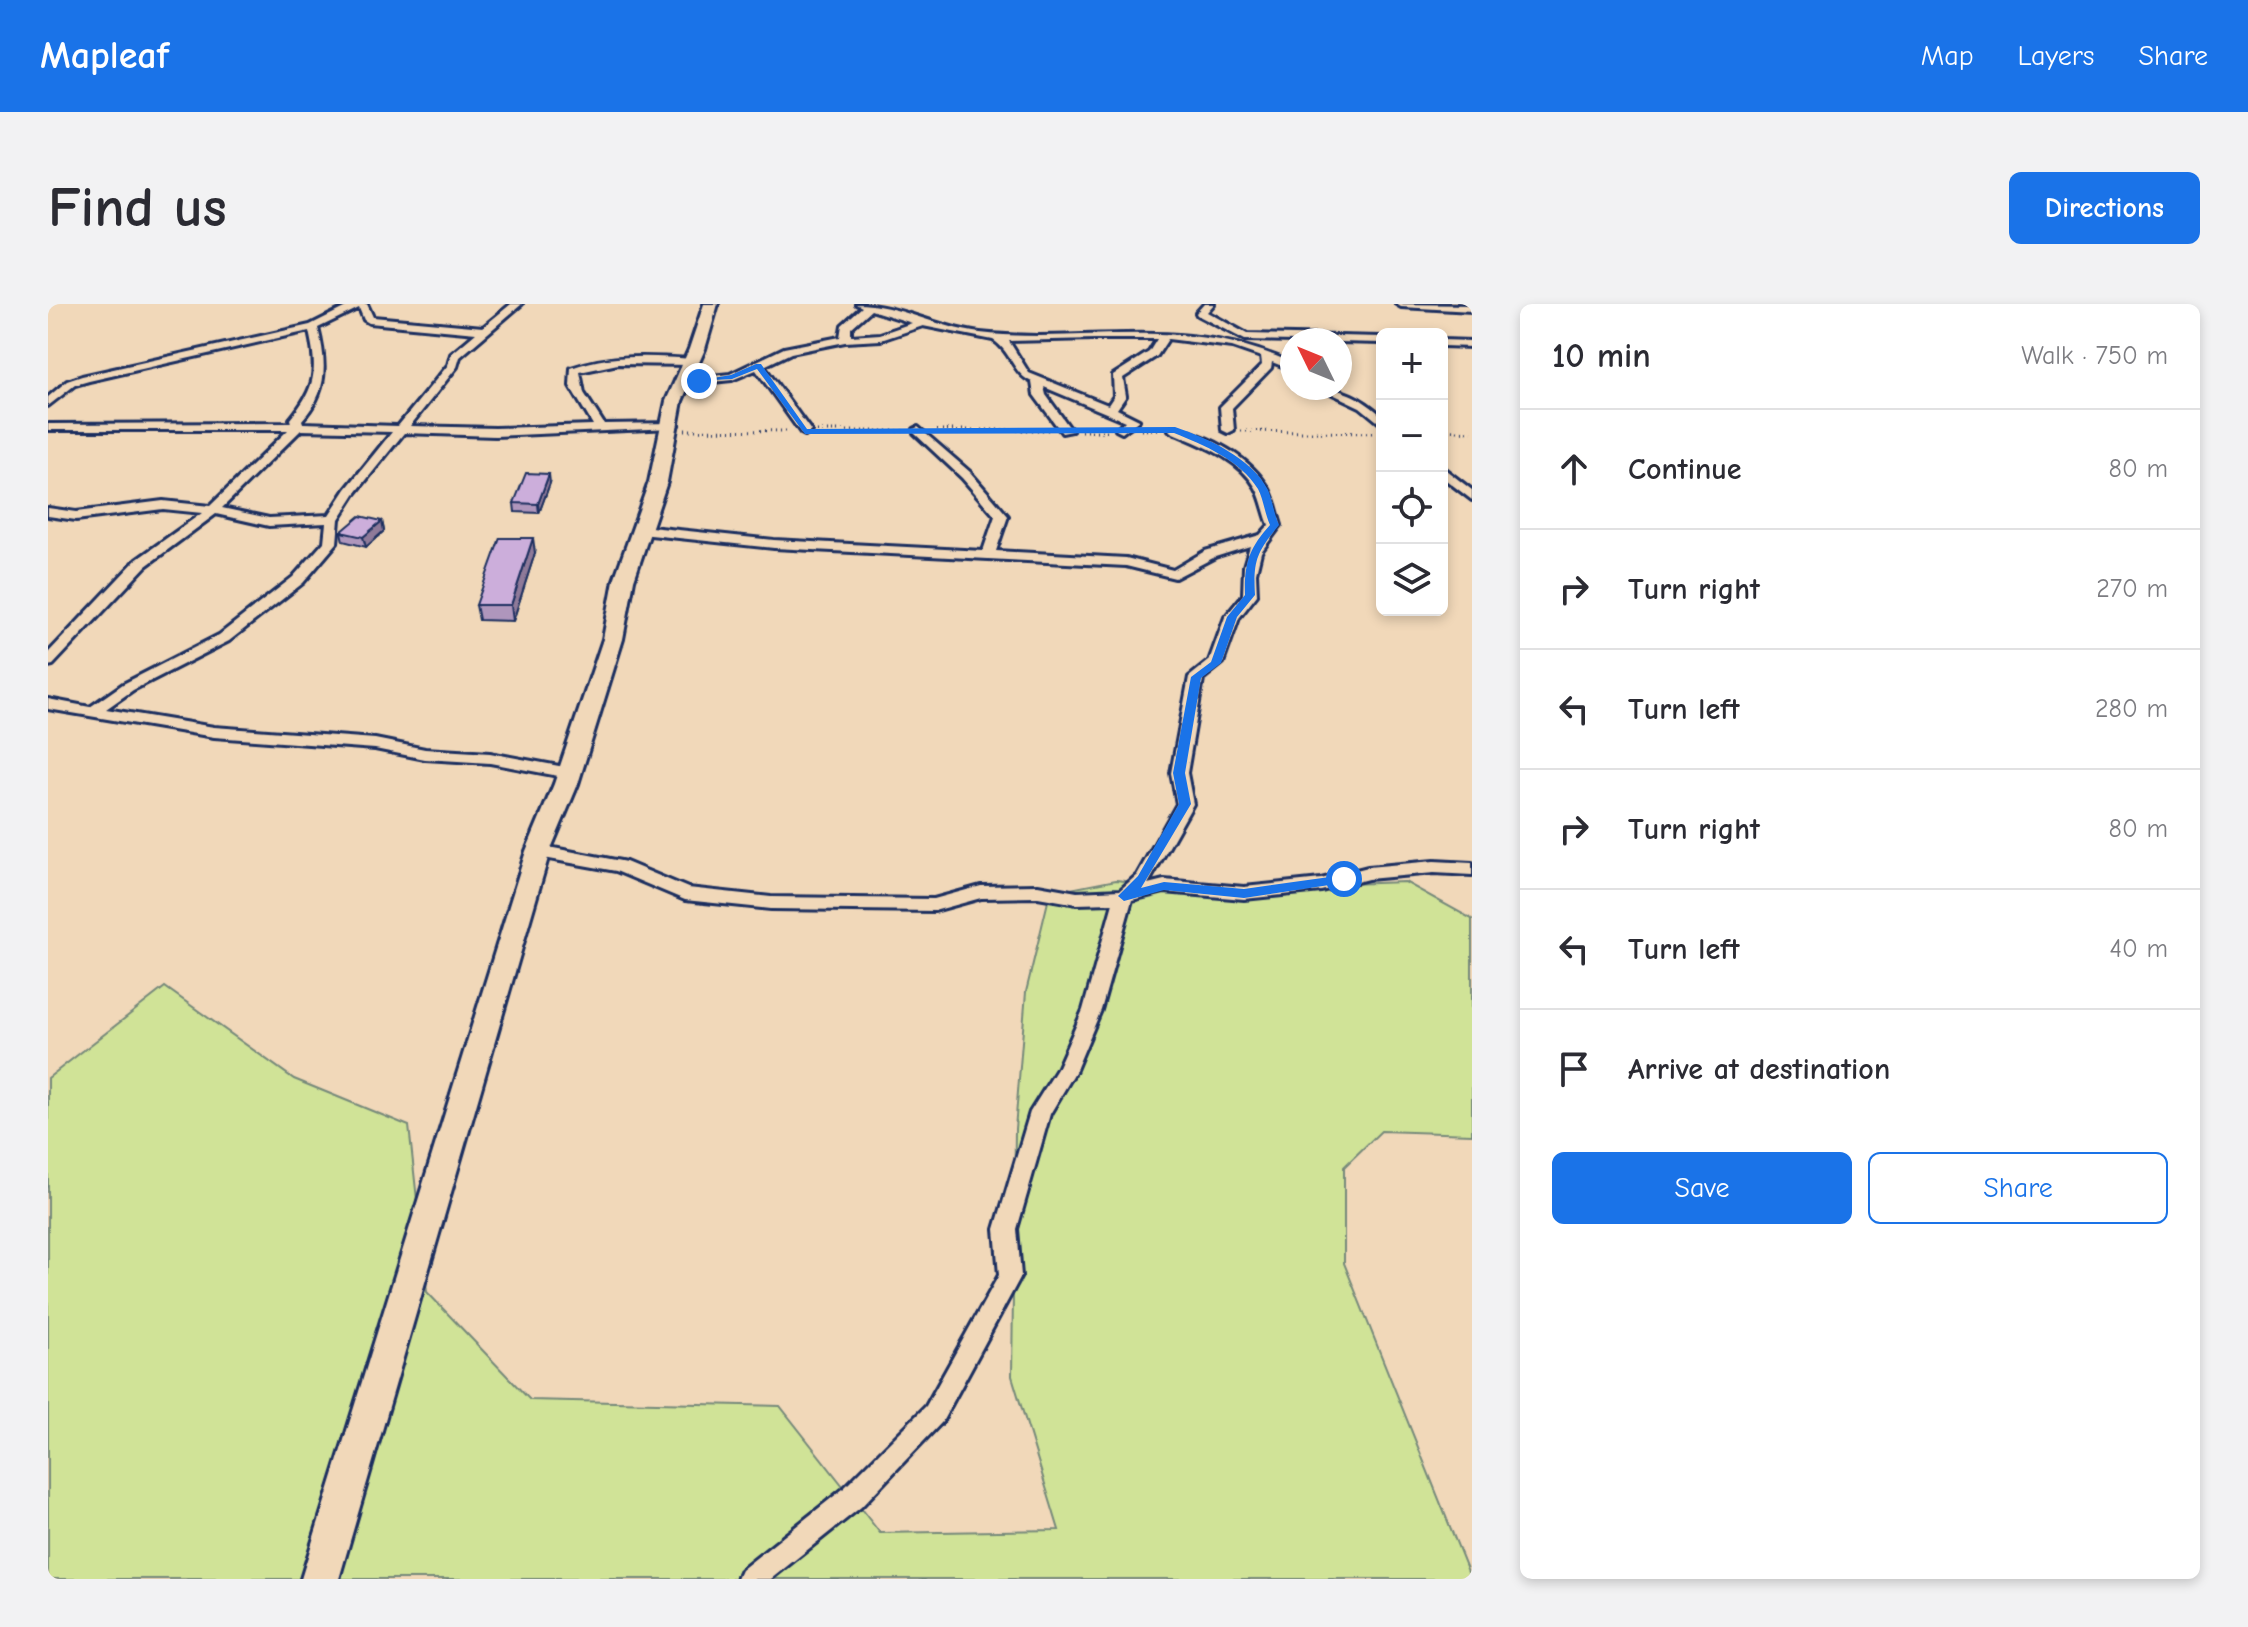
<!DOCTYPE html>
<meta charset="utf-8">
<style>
:root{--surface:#fff;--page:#f2f2f3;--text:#2b2b33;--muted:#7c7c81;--line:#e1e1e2;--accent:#1a73e8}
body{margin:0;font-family:"Comic Neue",sans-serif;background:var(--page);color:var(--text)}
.controls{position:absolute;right:24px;top:24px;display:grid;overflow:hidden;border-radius:12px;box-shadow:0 4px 12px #0003}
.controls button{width:72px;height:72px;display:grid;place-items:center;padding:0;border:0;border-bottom:2px solid var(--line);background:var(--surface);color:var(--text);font:40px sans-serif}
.compass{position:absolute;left:1232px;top:24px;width:72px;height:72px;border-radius:50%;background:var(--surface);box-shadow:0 4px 12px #0003;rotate:313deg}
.stop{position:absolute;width:24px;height:24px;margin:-18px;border:6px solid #1a73e8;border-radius:50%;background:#fff}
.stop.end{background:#1a73e8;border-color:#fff;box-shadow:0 2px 8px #0008}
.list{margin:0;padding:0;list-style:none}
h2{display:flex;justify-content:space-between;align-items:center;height:104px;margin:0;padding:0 32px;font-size:34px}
h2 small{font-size:26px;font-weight:400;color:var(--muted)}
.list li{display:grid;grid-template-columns:52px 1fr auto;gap:24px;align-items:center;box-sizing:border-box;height:120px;padding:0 32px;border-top:2px solid var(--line)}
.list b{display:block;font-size:30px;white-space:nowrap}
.list em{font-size:26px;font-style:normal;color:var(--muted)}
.actions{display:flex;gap:16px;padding:24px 32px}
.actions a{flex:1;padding:18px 0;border:2px solid var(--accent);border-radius:12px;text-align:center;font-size:28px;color:var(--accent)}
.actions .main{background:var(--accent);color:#fff}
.icon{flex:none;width:44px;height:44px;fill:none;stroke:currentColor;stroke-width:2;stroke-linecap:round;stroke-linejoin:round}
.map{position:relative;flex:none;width:1424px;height:1275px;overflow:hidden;border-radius:12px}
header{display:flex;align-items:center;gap:48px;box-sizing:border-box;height:112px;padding:0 40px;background:var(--accent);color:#fff}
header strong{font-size:38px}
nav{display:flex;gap:44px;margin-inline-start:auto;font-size:28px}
.intro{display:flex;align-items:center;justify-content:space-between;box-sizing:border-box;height:192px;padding:0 48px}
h1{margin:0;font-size:56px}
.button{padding:20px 36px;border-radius:12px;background:var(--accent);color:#fff;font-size:28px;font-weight:700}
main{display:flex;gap:48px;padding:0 48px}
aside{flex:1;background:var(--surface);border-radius:12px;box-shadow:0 4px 12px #0003}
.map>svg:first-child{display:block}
.green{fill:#d0e397;stroke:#76897a;stroke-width:2}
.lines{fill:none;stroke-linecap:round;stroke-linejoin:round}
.street-casing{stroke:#1b2f5e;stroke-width:6}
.secondary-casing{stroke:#1b2f5e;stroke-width:6}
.path{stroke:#1b2f5e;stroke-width:3;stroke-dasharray:1 4;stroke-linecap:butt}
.street{fill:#f1d8b9;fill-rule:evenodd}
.secondary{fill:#f1d8b9;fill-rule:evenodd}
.wall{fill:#af96bc;stroke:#1b2f5e;stroke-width:2}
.shaded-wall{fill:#8f7a99;stroke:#1b2f5e;stroke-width:2}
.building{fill:#ccaedb;stroke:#1b2f5e;stroke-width:2}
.route{fill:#1a73e8}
</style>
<header>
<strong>Mapleaf</strong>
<nav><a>Map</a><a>Layers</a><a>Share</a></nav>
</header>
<div class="intro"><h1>Find us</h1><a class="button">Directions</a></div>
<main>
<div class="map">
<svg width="1424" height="1275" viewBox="0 0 1424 1275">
<rect width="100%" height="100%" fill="#f1d8b9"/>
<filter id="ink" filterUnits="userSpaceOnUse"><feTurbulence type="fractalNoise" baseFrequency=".0125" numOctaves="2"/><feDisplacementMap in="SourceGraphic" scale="16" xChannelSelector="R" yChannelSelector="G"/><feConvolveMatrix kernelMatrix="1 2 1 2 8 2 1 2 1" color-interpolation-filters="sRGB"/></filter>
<g filter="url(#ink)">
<path class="green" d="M1068,576l83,9 206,-7 67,37v215l-91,-3 -37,36v96l127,316h-1423v-501l117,-91 129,92 115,47 18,166 103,108 250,6 100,127 179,-3 -47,-154 3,-247 11,-137 24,-99z"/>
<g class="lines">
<g class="street-casing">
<g id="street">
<path d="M304,0h15l6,13 110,10 28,-23h11l-62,53 -3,10 -47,59 85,2 98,-3 -23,-39 1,-18c40,-14 79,-12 120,-9l5,3 -5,3 -73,-1 -38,8 4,21 20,31 72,-1 2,2 -6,3 -177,8 -91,-3 -49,61 -16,25 -2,24 -34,40 -74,58 -96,49 -27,19 108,18 161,12 50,10 65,4 85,16 2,4 -2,4 -6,1 -79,-15 -65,-4 -50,-10 -161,-12 -166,-28v-10l42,8 33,-23 96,-49 74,-58 31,-35 2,-19 -57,3 -53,-12 -70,52 -93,99 -5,1v-13l88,-93 66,-47 -39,-4 -87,11 -28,-4v-8l28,4 87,-11 47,5 78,-76h-240v-6l243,-1 -1,-4c26,-31 28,-48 19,-88l-220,50 -14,4 -27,21v-9l19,-16 15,-5 228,-51zM311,4l5,12 5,3 107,10 -25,21 -3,11 -50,61 -95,-3 -1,-3c26,-28 25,-56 16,-92zM253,126l91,2 -46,57 -17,26 -60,3 -47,-10z"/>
<path d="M808,0c42,0 82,24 124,29 111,12 203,-20 312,30v7l-20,-8 -1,6 -39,40 2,22 -6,3 -6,-3 -2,-23 42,-42 -1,-8 -29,-10 -64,-8 -11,17 -34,22 3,18 -9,13 22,11 -17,13 -6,-3 9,-9 -81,-34 2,8 26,36 -10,2 -28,-38 -2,-13c-19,-8 -21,-31 -39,-42l-70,-14 -42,14 -36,2 -54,11 -27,13 47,65 -6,4 -4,-2 -45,-63 -24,10 -49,5 -6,-3 6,-3 47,-5 54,-26 56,-11 2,-12 20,-18zM823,6l3,1 38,12 -32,11 -29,2v-8zM1047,35h62l-8,13 -36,23 1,21 -6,9 -79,-32 -20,-32z"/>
<path d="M1156,0h10l-7,8 40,22 135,3v6l-137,-3 -48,-25 -1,-2z"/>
<path d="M1348,0l76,1v6l-71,-4z"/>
<path d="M1394,36l30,1v6l-30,-1z"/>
<path d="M1272,84c24,0 45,12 62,28v9l-22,-18z"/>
<path d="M870,123l52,45 38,44 -12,35 130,7 47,12 32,-19 55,-16 9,-10c-5,-12 -7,-26 -13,-37 -17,-30 -55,-43 -85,-56l-2,-2 6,-3c35,10 75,29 94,62 6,11 8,24 12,36l-20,27 -5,21 1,22 -18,23 -16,45 -20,16 -16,94 6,31 -45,80 16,-4 80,7 77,-8 47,-12 66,-6 38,2v12l-38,-2 -66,6 -47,12 -77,8 -80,-7 -32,8 -31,110 -26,62 -25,42 -33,115 4,47 -79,146 -81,85 -90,72h-34l4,-9 102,-81 83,-83 73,-131 -4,-46 35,-117 27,-43 26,-59 30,-107 -36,1 -39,-7 -57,1 -47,13 -163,-2 -86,-9 -69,-29 -78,-14 -8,-6 8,-6 88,17 62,26 83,9 163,2 47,-13 57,-1 39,7 43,-2 17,-15 40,-71 -6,-31 18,-96 20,-16 16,-44 18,-22 1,-29 6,-20 -35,11 -40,21 -49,-12 -352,-18 -133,-14 -6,-4 6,-4 133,14 209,11 12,-35 -33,-38 -48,-45v-4z"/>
<path d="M1394,163l30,23v10l-30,-23z"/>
</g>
</g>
<g class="secondary-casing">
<path id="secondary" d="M656,0h14l-13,45 -23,52 -15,81 -33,98 -11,59 -45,145 -28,67 -211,728h-38l225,-728 28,-67 49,-145 11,-59 35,-98 17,-81 23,-52z"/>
</g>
<g class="path">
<path d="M637,126l103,1"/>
<path d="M889,126h111"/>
<path d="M1093,126l19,-1"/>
<path d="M1394,126l30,2"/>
<path d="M769,127h87"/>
<path d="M1033,127h27"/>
<path d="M1193,127l135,2"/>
</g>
<use href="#street" class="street"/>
<use href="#secondary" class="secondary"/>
</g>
<g class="wall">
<path d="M502,179l-11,30 -24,-1 -1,-9z"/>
<path d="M334,217l2,10 -18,16 -23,-6 -2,-9z"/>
<path d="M487,249l-22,68 -34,-1 -3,-15z"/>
</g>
<g class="shaded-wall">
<path d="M501,170l1,9 -11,30 -1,-9z"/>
<path d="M334,217l2,10 -18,16 -3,-10z"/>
<path d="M485,234l2,15 -22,68 -2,-16z"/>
</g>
<g class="building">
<path d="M478,169l23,1 -11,30 -24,-1z"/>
<path d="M312,212l22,5 -19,16 -22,-5z"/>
<path d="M452,234h33l-22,67h-35z"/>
</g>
</g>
<path class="route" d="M708,60h5l46,65 368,-2c32,11 77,31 93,63 4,9 6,24 11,35 -22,27 -26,35 -24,70l-18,22 -16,46 -20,15 -16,95 6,31 -50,84 23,-6 80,7 100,-14 6,4 -1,3 -105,16 -80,-8 -40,11 -6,-5 20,-20 41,-72 -6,-31 18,-96 20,-15 16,-45 18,-22c-1,-31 4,-47 25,-70 -5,-11 -7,-27 -12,-36 -18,-29 -54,-44 -84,-56l-369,1 -48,-65 -25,10 -37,2 36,-6z"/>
</svg>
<div class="controls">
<button>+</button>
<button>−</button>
<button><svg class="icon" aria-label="locate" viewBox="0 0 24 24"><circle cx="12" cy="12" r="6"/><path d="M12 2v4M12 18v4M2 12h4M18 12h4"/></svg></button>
<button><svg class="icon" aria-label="layers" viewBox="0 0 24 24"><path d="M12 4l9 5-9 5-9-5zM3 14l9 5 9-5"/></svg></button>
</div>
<svg class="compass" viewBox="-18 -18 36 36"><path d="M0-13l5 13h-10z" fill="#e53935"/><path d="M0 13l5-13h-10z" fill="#7c7c81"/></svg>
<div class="stop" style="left:1296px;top:575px"></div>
<div class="stop end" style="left:651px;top:77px"></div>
</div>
<aside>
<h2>10 min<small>Walk · 750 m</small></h2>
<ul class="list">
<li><svg class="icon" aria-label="ahead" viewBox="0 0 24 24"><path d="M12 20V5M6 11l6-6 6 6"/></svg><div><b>Continue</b></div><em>80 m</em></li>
<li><svg class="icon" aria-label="right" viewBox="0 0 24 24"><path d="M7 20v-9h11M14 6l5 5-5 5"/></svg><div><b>Turn right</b></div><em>270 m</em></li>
<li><svg class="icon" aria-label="left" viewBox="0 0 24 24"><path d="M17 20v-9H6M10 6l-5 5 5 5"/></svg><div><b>Turn left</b></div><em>280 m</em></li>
<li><svg class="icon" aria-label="right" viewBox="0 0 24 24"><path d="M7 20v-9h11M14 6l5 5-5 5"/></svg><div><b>Turn right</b></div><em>80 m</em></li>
<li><svg class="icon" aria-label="left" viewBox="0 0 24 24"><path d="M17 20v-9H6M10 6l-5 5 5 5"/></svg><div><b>Turn left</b></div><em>40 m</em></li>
<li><svg class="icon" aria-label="arrive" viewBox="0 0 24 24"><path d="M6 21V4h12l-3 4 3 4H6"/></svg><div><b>Arrive at destination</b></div></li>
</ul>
<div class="actions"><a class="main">Save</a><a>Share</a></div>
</aside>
</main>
